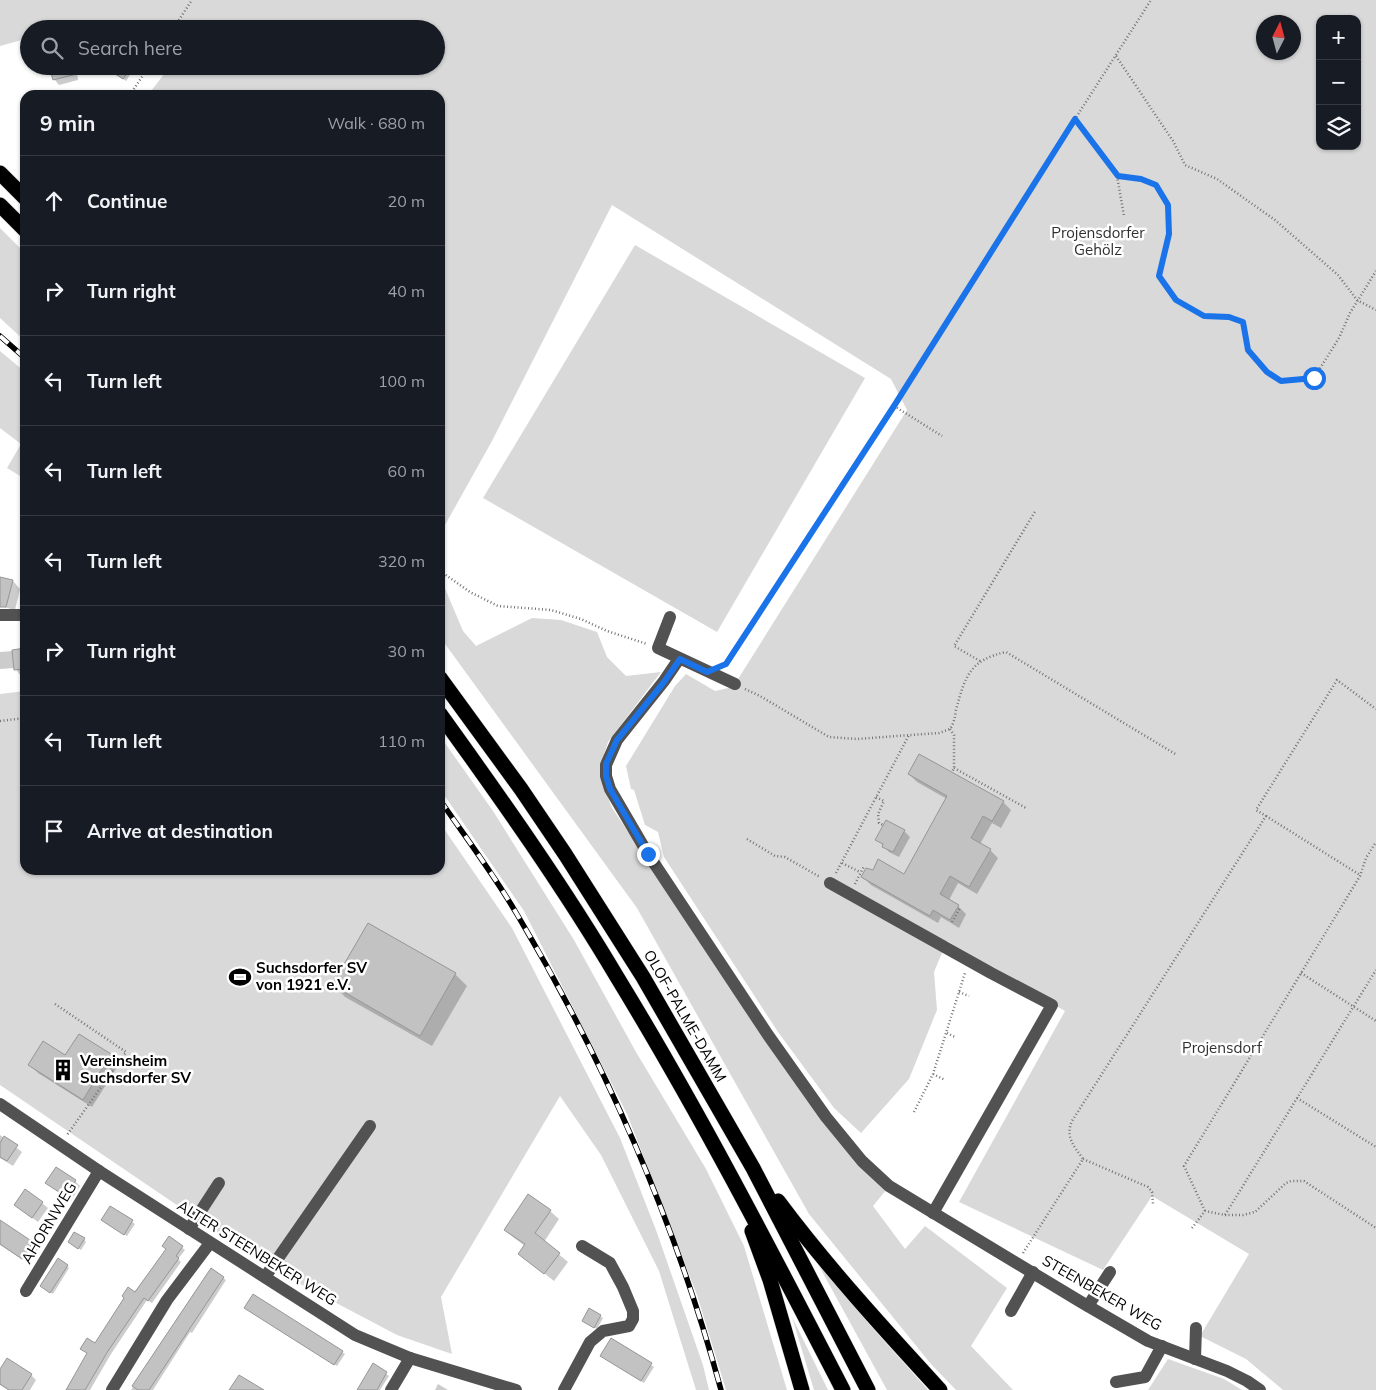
<!DOCTYPE html>
<meta charset="utf-8">
<style>
:root{--surface:#171b24;--page:#242831;--text:#f1f3f6;--muted:#9ea1a6;--line:#363941}
body{margin:0;font-family:Mulish,sans-serif;background:var(--page);color:var(--text)}
.controls{position:absolute;right:15px;top:15px;display:grid;overflow:hidden;border-radius:10px;box-shadow:0 1px 4px #0004}
.controls button{width:45px;height:45px;display:grid;place-items:center;padding:0;border:0;border-bottom:1px solid var(--line);background:var(--surface);color:var(--text);font:25px sans-serif}
.compass{position:absolute;left:1256px;top:15px;width:45px;height:45px;border-radius:50%;background:var(--surface);box-shadow:0 1px 4px #0004;rotate:6deg}
.stop{position:absolute;width:15px;height:15px;margin:-11px;border:4px solid #1a73e8;border-radius:50%;background:#fff}
.stop.end{background:#1a73e8;border-color:#fff;box-shadow:0 1px 5px #0008}
.list{margin:0;padding:0;list-style:none}
h2{display:flex;justify-content:space-between;align-items:center;height:65px;margin:0;padding:0 20px;font-size:21px}
h2 small{font-size:16px;font-weight:400;color:var(--muted)}
.list li{display:grid;grid-template-columns:32px 1fr auto;gap:15px;align-items:center;box-sizing:border-box;height:90px;padding:0 20px;border-top:1px solid var(--line)}
.list b{display:block;font-size:19px;white-space:nowrap}
.list em{font-size:16px;font-style:normal;color:var(--muted)}
.icon{flex:none;width:28px;height:28px;fill:none;stroke:currentColor;stroke-width:2;stroke-linecap:round;stroke-linejoin:round}
.map{position:relative;flex:none;width:1376px;height:1390px;overflow:hidden}
.search{position:absolute;background:var(--surface);box-shadow:0 1px 4px #0004;left:20px;top:20px;width:425px;height:55px;display:flex;align-items:center;gap:12px;box-sizing:border-box;padding:0 18px;border-radius:28px;color:var(--muted);font-size:19px}
.panel{position:absolute;background:var(--surface);box-shadow:0 1px 4px #0004;left:20px;top:90px;width:425px;height:785px;border-radius:15px}
.map>svg:first-child{display:block}
.green{fill:#d9d9d9;fill-rule:evenodd}
.shadow{fill:#0003}
.building{fill:#c2c2c2;stroke:#969696}
.lines{fill:none;stroke-linecap:round;stroke-linejoin:round}
.highway-casing{stroke:#dbdbdb;stroke-width:16}
.path{stroke:#747474;stroke-width:2.5;stroke-dasharray:1 2.5;stroke-linecap:butt}
.minor{stroke:#525252;stroke-width:12}
.highway{stroke:#000;stroke-width:15}
.rail-casing{stroke:#000;stroke-width:5.5}
.rail{stroke:#fff;stroke-width:4;stroke-dasharray:11;stroke-linecap:butt}
.route{stroke:#1a73e8;stroke-width:6}
.labels{text-anchor:middle;stroke-width:5;stroke-linejoin:round;paint-order:stroke}
.park-label{font-size:15px;fill:#303030;stroke:#fff}
.poi-label{font-size:15px;font-weight:bold;fill:#000;stroke:#fff;text-anchor:start}
.street-label{font-size:15px;fill:#000;stroke:#fff}
</style>
<div class="map">
<svg width="1376" height="1390" viewBox="0 0 1376 1390">
<rect width="100%" height="100%" fill="#fff"/>
<g class="green">
<path d="M0,0h1376v1390h-93l-37,-31 -46,-23 49,-82 -97,-58 -49,74 -144,-68 106,-191 -118,-70 -13,31 3,38 -28,69 -48,54 -27,-25 -56,-76 -114,-175 -6,-25 -13,-7 -11,-35 -3,-1 -5,-23 49,-80 11,-12 29,17 18,-4 174,-277 -16,-31 -279,-174 -120,236 -52,93v-439h-292l20,-26 -4,-3h272v-37h-349l-7,-4 -14,4h-37v9l-29,8zM1320,19h37v127h-37zM1264,22h30v30h-30z"/>
<path d="M0,228l25,25v88l-25,-23z"/>
<path d="M635,245l230,133 -148,254 -234,-134z"/>
<path d="M0,351l25,21v107l-18,-11 14,-24 -21,-16z"/>
<path d="M440,582l4,4 19,45 13,15 56,-28 29,2 36,12 10,25 19,19 35,-4 -53,70 -7,22v15l11,29 211,312 63,70 -13,16 32,43 20,-23 82,62 -36,58 42,44h-57l-25,-26 -122,-150 -172,-306 -197,-271z"/>
<path d="M25,691v179h415v-47l72,105 108,210 36,92 47,135 6,25h-13l-37,-119 -58,-116 -41,-59 -119,201 11,57 -55,-19 -129,-68 -268,-182v-391z"/>
<path d="M440,736l53,75 81,129 62,112 70,117 38,77 43,144h-61l-29,-95 -70,-181 -103,-203 -84,-122z"/>
<path d="M818,1264l52,61 58,65h-41z"/>
<path d="M792,1317l36,73h-14z"/>
<path d="M1168,1359l56,20 18,11h-94z"/>
</g>
<g class="shadow">
<path d="M76,66l2,14 -19,5 -5,-6z"/>
<path d="M104,66h31v1l-9,14z"/>
<path d="M0,578l13,3 7,8 -5,21 -15,-4z"/>
<path d="M0,647v5l25,-2v25h-5l-5,-7 -15,1z"/>
<path d="M909,774l94,28 8,8 -10,18 -9,-5 -12,21 10,6 8,8 -21,36 -19,-11 -9,17 9,6 8,8 -7,14 -18,-11 -3,6 -67,-38 -9,-9 43,-1 42,-76 -30,-17z"/>
<path d="M904,831l6,6 -11,20 -10,-5 -12,-13z"/>
<path d="M455,974l12,12 -35,60 -87,-49 -11,-12z"/>
<path d="M79,1036l31,19 9,9 -27,43 -54,-34 -8,-8 36,-8z"/>
<path d="M0,1135l22,17 -9,14 -13,-8z"/>
<path d="M75,1181l5,5 -9,15 -24,-18z"/>
<path d="M528,1196l22,15 9,8 -15,23 24,20 -14,19 -34,-27 5,-8 -11,-8 -9,-8z"/>
<path d="M42,1203l6,5 -10,14 -23,-17z"/>
<path d="M111,1207l24,17 -8,12 -22,-14z"/>
<path d="M0,1230l32,13 6,6 -10,14 -28,-18z"/>
<path d="M170,1238l15,12 -7,9 3,3 -29,41 -5,-3 -36,54 -21,36h-24l29,-46 72,-95z"/>
<path d="M84,1239l2,3 -5,8 -11,-8z"/>
<path d="M67,1266l2,2 -16,26 -10,-6z"/>
<path d="M211,1270l15,10 -34,53 -2,-1 -37,58h-22z"/>
<path d="M248,1310l94,42 3,2 -8,12z"/>
<path d="M600,1316l3,2 -6,11 -11,-6z"/>
<path d="M611,1340l43,27 -10,16 -43,-27z"/>
<path d="M373,1365l16,11 -9,14h-22z"/>
<path d="M0,1372l31,3 5,5 -6,10h-22l-8,-5z"/>
<path d="M438,1384l10,6h-13z"/>
</g>
<g class="building">
<path d="M49,66h42l1,4 -39,10z"/>
<path d="M103,66h29l-9,13z"/>
<path d="M0,577l13,3 -7,27h-6z"/>
<path d="M25,648v21l-11,1 -2,-20z"/>
<path d="M919,754l85,47 -12,20 -9,-5 -12,22 20,11 -22,38 -19,-11 -10,18 19,11 -9,15 -17,-10 -3,6 -69,-39 5,-9 7,2 5,-11 26,15 43,-78 -39,-22z"/>
<path d="M886,820l19,10 -12,22 -11,-5 1,-3 -8,-4z"/>
<path d="M368,923l88,50 -36,63 -88,-51z"/>
<path d="M79,1034l32,20 -28,46 -55,-35 15,-24 22,14z"/>
<path d="M4,1136l14,9 -11,16 -7,-4v-14z"/>
<path d="M56,1167l20,13 -11,16 -20,-13z"/>
<path d="M25,1189l18,13 -11,16 -18,-13z"/>
<path d="M528,1194l23,16 -16,23 25,20 -16,21 -26,-20 7,-10 -21,-14z"/>
<path d="M110,1206l23,14 -9,15 -23,-15z"/>
<path d="M0,1220l33,22 -11,17 -22,-15z"/>
<path d="M74,1232l11,6 -7,11 -10,-7z"/>
<path d="M169,1236l14,10 -7,10 3,2 -31,43 -4,-3 -36,53 -23,39h-19l21,-37 -7,-4 7,-11 8,5 29,-45 -2,-2 6,-9 7,5 31,-43 -4,-3z"/>
<path d="M58,1258l10,7 -18,28 -10,-7z"/>
<path d="M211,1268l13,9 -75,113h-11l-6,-4z"/>
<path d="M253,1294l90,57 -9,14 -90,-57z"/>
<path d="M589,1308l12,7 -7,13 -12,-7z"/>
<path d="M611,1338l41,25 -11,18 -41,-25z"/>
<path d="M7,1358l25,16 -10,16h-13l-9,-6v-15z"/>
<path d="M373,1363l14,9 -10,18h-20z"/>
<path d="M239,1375l25,15h-35z"/>
</g>
<g class="lines">
<g class="highway-casing">
<g id="highway">
<path d="M0,173l25,25"/>
<path d="M0,205l25,25"/>
<path d="M440,678l81,111 44,65 78,123 110,191 115,222"/>
<path d="M440,714c62,86 123,172 177,263 82,134 154,274 226,413"/>
<path d="M778,1201c50,67 106,128 162,189"/>
<path d="M752,1231l18,49 32,110"/>
</g>
</g>
<g class="path">
<path d="M173,29l19,-29"/>
<path d="M1116,56l57,85 12,24 32,14 58,41 63,55 19,25 19,10"/>
<path d="M130,95l19,-29"/>
<path d="M1075,119l42,57 24,3 15,6 12,20 1,29 -10,42 17,24 27,16 26,1 14,4 6,29 18,22 14,9 33,-3 25,-40 11,-25 26,-42"/>
<path d="M1117,176l7,40"/>
<path d="M894,406l48,30"/>
<path d="M440,571l30,21 28,14 53,4 30,9 26,12 40,13"/>
<path d="M980,661l-26,-15 82,-136"/>
<path d="M725,665l169,-259 100,-160 157,-246"/>
<path d="M745,689l15,7 69,41 28,2 82,-6 11,-4c4,-6 5,-12 6,-19 9,-34 14,-50 50,-58l171,103"/>
<path d="M0,721l25,-3"/>
<path d="M950,729l4,6v33l-2,4"/>
<path d="M954,768l72,40"/>
<path d="M876,797l8,4 -6,13 1,9 4,2"/>
<path d="M1266,816l94,59"/>
<path d="M747,839l28,17 10,1 35,20"/>
<path d="M842,863l18,9"/>
<path d="M836,873l73,-138"/>
<path d="M855,884l9,-18"/>
<path d="M952,922l8,-14"/>
<path d="M1301,973l75,48"/>
<path d="M959,992l10,4"/>
<path d="M55,1004l71,48 -59,83"/>
<path d="M947,1033l8,4"/>
<path d="M933,1074l12,6"/>
<path d="M1297,1098l79,49"/>
<path d="M914,1112l19,-38 32,-101"/>
<path d="M1083,1159l65,28 4,5 1,12"/>
<path d="M1205,1211l-21,-45 176,-290 6,-18 10,-16"/>
<path d="M1225,1215h18l12,-3 31,-29 5,-2h13l72,47"/>
<path d="M1192,1228l13,-17 20,4 151,-245"/>
<path d="M1023,1253l60,-94c-9,-13 -18,-22 -11,-38l194,-305 -10,-6 81,-130 39,29"/>
</g>
<g class="minor">
<path d="M0,615h25"/>
<path d="M670,617l-12,31 77,36"/>
<path d="M679,659l-15,22 -47,59 -11,25v11l4,13 38,65 120,181 58,82 36,44 27,25 192,116 67,39 79,30 20,10 13,9"/>
<path d="M830,883l161,90 61,32 -119,208"/>
<path d="M0,1104l99,67 256,164 55,23 106,32"/>
<path d="M189,1229l30,-46"/>
<path d="M265,1277l105,-151"/>
<path d="M26,1291l73,-120"/>
<path d="M1088,1306l22,-34"/>
<path d="M1011,1311l22,-39"/>
<path d="M1195,1359l1,-31"/>
<path d="M1116,1382l29,-5 17,-31"/>
<path d="M112,1390l55,-90 43,-57"/>
<path d="M391,1390l19,-32"/>
<path d="M564,1390l26,-48 13,-11 26,-5 4,-7v-8l-10,-24 -13,-24 -28,-17"/>
</g>
<use href="#highway" class="highway"/>
<g class="rail-casing">
<g id="rail">
<path d="M0,336l25,22"/>
<path d="M440,800c26,38 55,76 78,116 88,148 158,308 203,474"/>
</g>
</g>
<use href="#rail" class="rail"/>
</g>
<g class="lines">
<path class="route" d="M648,854l-38,-65 -4,-13v-12l11,-24 47,-58 16,-23 27,13 19,-8 168,-258 181,-287 43,57 23,3 15,6 12,20 1,29 -10,42 17,24 28,16 25,1 14,5 5,28 19,22 14,9 33,-3"/>
</g>
<defs>
<g id="stadium-bare" transform="scale(1.725)"><path d="M0-5a6.5 5 0 1 0 0 10a6.5 5 0 1 0 0-10ZM-3.5-1.8h7v3.6h-7Z" fill="#000" stroke="#fff" stroke-width="2.5" paint-order="stroke"/></g>
<g id="building-bare" transform="scale(1.725)"><path d="M-4-6H4V6H1V3H-1V6H-4ZM-2.5-4.3h1.7v1.8h-1.7ZM.8-4.3h1.7v1.8H.8ZM-2.5-1h1.7V.8h-1.7ZM.8-1h1.7V.8H.8Z" fill="#000" stroke="#fff" stroke-width="2.5" paint-order="stroke"/></g>
</defs>
<g fill-rule="evenodd">
<use href="#stadium-bare" x="240" y="977"/>
<use href="#building-bare" x="63" y="1070"/>
</g>
<g class="labels">
<g class="park-label">
<text x="1098" y="238">Projensdorfer<tspan x="1098" dy="17">Gehölz</tspan></text>
<text x="1222" y="1053">Projensdorf</text>
</g>
<g class="poi-label">
<text x="256" y="973">Suchsdorfer SV<tspan x="256" dy="17">von 1921 e.V.</tspan></text>
<text x="80" y="1066">Vereinsheim<tspan x="80" dy="17">Suchsdorfer SV</tspan></text>
</g>
<g class="street-label">
<text transform="translate(685 1016) rotate(60)" y="5">OLOF-PALME-DAMM</text>
<text transform="translate(49 1223) rotate(-59)" y="5">AHORNWEG</text>
<text transform="translate(257 1253) rotate(32)" y="5">ALTER STEENBEKER WEG</text>
<text transform="translate(1102 1293) rotate(30)" y="5">STEENBEKER WEG</text>
</g>
</g>
</svg>
<div class="controls">
<button>+</button>
<button>−</button>
<button><svg class="icon" aria-label="layers" viewBox="0 0 24 24"><path d="M12 4l9 5-9 5-9-5zM3 14l9 5 9-5"/></svg></button>
</div>
<svg class="compass" viewBox="-18 -18 36 36"><path d="M0-13l5 13h-10z" fill="#e53935"/><path d="M0 13l5-13h-10z" fill="#9ea1a6"/></svg>
<div class="stop" style="left:1314px;top:378px"></div>
<div class="stop end" style="left:648px;top:854px"></div>
<div class="search"><svg class="icon" aria-label="search" viewBox="0 0 24 24"><circle cx="10" cy="10" r="6"/><path d="M15 15l6 6"/></svg>Search here</div>
<section class="panel">
<h2>9 min<small>Walk · 680 m</small></h2>
<ul class="list">
<li><svg class="icon" aria-label="ahead" viewBox="0 0 24 24"><path d="M12 20V5M6 11l6-6 6 6"/></svg><div><b>Continue</b></div><em>20 m</em></li>
<li><svg class="icon" aria-label="right" viewBox="0 0 24 24"><path d="M7 20v-9h11M14 6l5 5-5 5"/></svg><div><b>Turn right</b></div><em>40 m</em></li>
<li><svg class="icon" aria-label="left" viewBox="0 0 24 24"><path d="M17 20v-9H6M10 6l-5 5 5 5"/></svg><div><b>Turn left</b></div><em>100 m</em></li>
<li><svg class="icon" aria-label="left" viewBox="0 0 24 24"><path d="M17 20v-9H6M10 6l-5 5 5 5"/></svg><div><b>Turn left</b></div><em>60 m</em></li>
<li><svg class="icon" aria-label="left" viewBox="0 0 24 24"><path d="M17 20v-9H6M10 6l-5 5 5 5"/></svg><div><b>Turn left</b></div><em>320 m</em></li>
<li><svg class="icon" aria-label="right" viewBox="0 0 24 24"><path d="M7 20v-9h11M14 6l5 5-5 5"/></svg><div><b>Turn right</b></div><em>30 m</em></li>
<li><svg class="icon" aria-label="left" viewBox="0 0 24 24"><path d="M17 20v-9H6M10 6l-5 5 5 5"/></svg><div><b>Turn left</b></div><em>110 m</em></li>
<li><svg class="icon" aria-label="arrive" viewBox="0 0 24 24"><path d="M6 21V4h12l-3 4 3 4H6"/></svg><div><b>Arrive at destination</b></div></li>
</ul>
</section>
</div>
